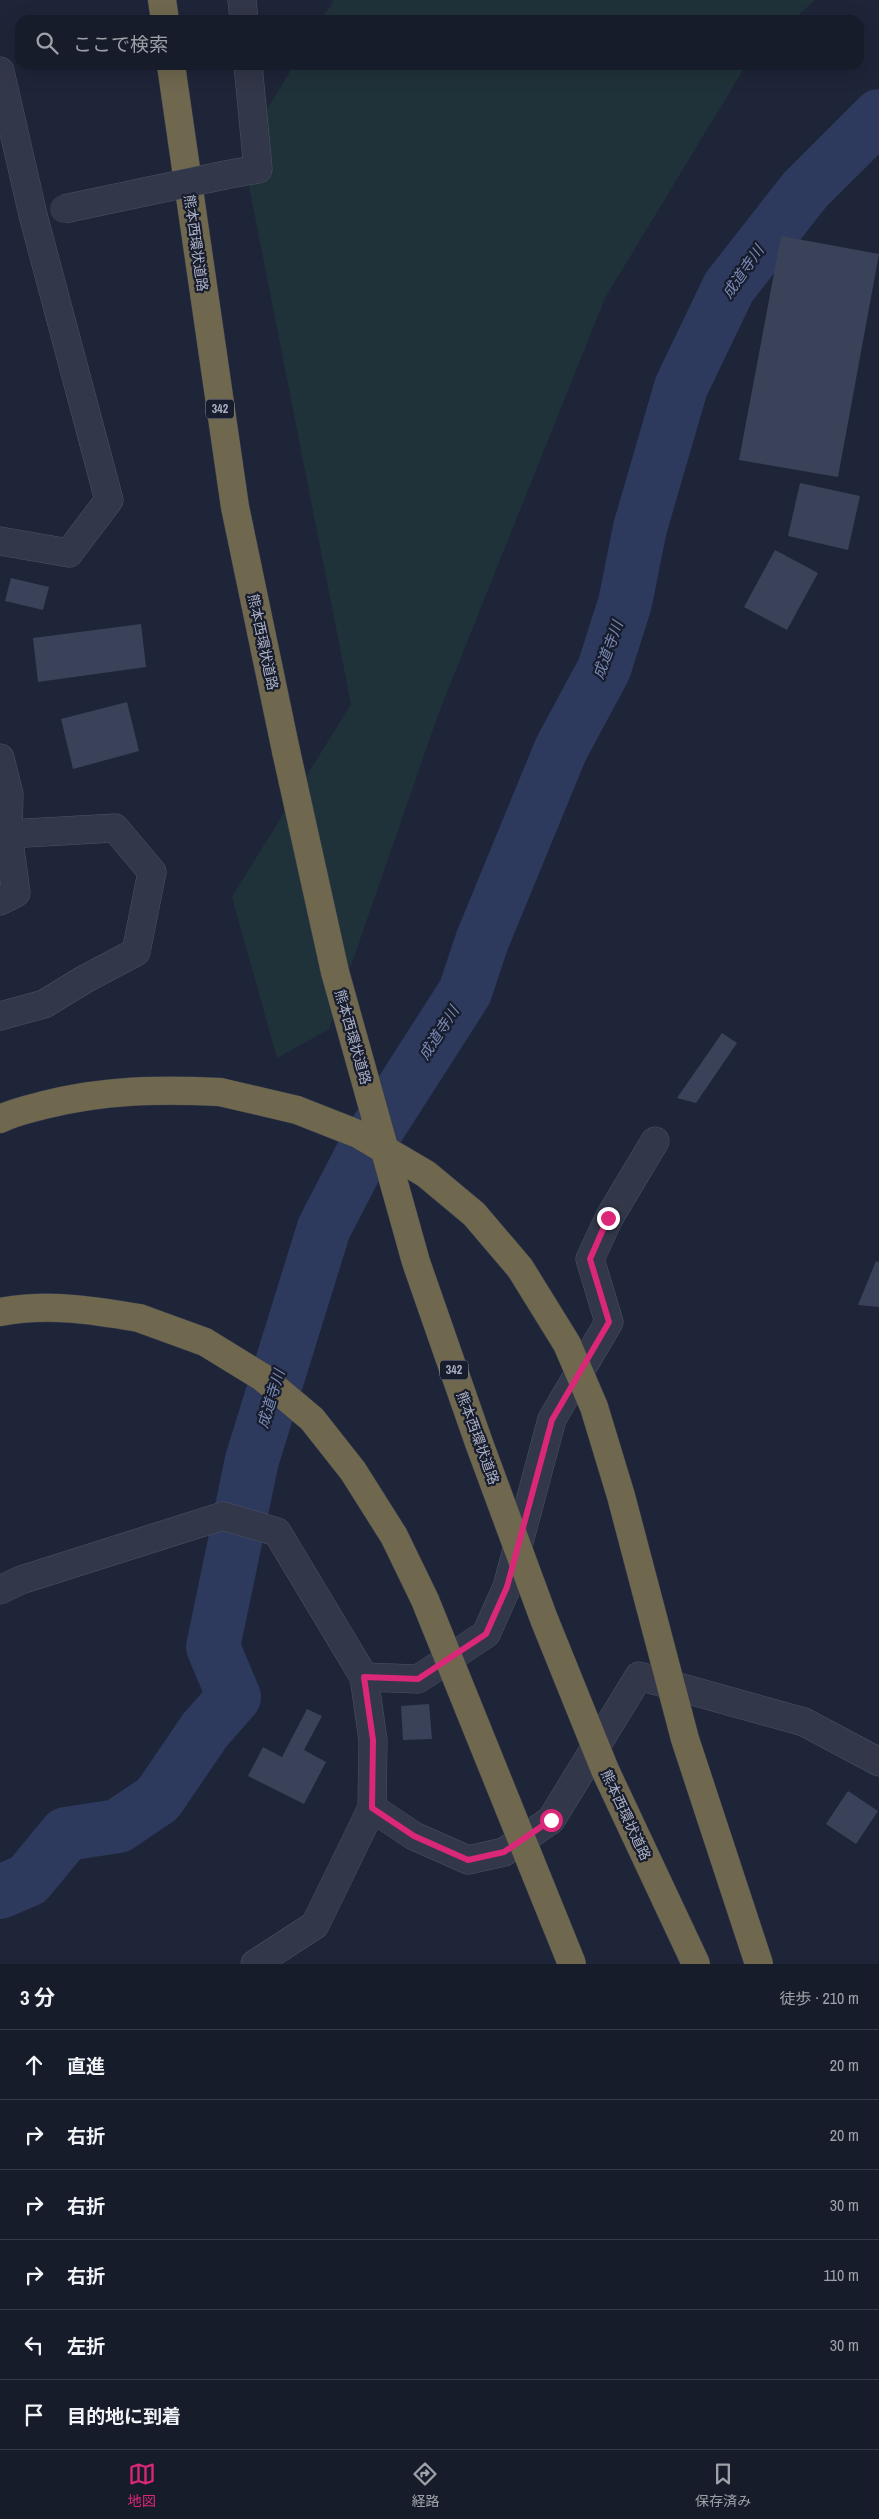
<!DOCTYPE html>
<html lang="ja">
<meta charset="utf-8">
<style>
:root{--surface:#161c2a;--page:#1f2532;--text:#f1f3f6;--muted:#9ea1a8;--line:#353a47;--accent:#db2777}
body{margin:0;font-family:"Archivo Narrow","Noto Sans JP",sans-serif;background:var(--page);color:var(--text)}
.stop{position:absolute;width:15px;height:15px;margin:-11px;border:4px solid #db2777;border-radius:50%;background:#fff}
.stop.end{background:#db2777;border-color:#fff;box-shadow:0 1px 5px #0008}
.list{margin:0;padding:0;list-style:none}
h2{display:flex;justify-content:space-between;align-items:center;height:65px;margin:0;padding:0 20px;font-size:21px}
h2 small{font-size:16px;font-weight:400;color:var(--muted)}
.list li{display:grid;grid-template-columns:32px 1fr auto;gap:15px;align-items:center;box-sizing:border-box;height:70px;padding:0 20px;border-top:1px solid var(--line)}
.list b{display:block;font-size:19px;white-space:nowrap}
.list em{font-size:16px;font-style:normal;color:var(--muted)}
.icon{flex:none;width:28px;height:28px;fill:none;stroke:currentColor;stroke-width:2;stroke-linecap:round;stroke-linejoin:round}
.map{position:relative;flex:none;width:879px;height:1964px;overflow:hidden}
.search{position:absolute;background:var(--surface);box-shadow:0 5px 20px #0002;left:15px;right:15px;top:15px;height:55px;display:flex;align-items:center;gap:12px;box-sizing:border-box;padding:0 18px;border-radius:15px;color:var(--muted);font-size:19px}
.sheet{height:485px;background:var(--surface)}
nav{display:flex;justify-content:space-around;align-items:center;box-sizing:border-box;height:70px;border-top:1px solid var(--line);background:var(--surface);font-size:14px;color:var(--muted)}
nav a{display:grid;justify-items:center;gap:2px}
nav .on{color:var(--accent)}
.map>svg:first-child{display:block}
.green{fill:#203239}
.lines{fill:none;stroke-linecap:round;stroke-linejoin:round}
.river{stroke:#2d395d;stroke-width:54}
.building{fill:#3a4259}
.minor-casing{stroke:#4d5264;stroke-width:29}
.motorway-casing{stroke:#3a3f50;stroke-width:29}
.minor{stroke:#323749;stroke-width:28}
.motorway{stroke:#6f684e;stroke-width:28}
.minor-bridge-casing{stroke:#4d5264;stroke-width:29;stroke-linecap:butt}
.motorway-bridge-casing{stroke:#3a3f50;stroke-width:29;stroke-linecap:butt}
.minor-bridge{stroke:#323749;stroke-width:28}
.motorway-bridge{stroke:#6f684e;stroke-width:28}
.route{stroke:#db2777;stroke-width:6}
.labels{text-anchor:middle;stroke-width:4.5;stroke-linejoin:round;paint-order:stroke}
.shield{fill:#181d2d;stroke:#808598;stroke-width:1}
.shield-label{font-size:12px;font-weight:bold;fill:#acb1c6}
.street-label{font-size:14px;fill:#acb1c6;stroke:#181d2d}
.water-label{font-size:15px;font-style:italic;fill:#7a89b5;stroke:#181d2d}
</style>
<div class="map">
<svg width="879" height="1964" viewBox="0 0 879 1964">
<rect width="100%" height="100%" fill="#1e2538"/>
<g class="green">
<path d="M334,0h481l-22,20h-471z"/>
<path d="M294,65h452l-141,233 -166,414 -110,317 -52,29 -45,-161 119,-193 -109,-554z"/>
</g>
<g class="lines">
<path class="river" d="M0,1892l28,-12 38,-46 52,-8 40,-27 47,-69 29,-33 -21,-50 39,-187 72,-232 43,-83 98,-153 17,-51 79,-192 43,-80 21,-66 15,-75 41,-141 48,-100 76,-97 74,-74"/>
</g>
<g class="building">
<path d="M781,236l98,18 -41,223 -99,-17z"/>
<path d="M800,483l60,13 -12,54 -60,-14z"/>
<path d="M775,550l43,23 -31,57 -43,-23z"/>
<path d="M11,578l38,9 -6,23 -38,-9z"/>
<path d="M141,624l5,43 -108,15 -5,-44z"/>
<path d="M127,702l12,49 -66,18 -12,-50z"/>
<path d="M722,1033l15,10 -41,60 -19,-5z"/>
<path d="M876,1261l3,1v45l-21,-2z"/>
<path d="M429,1704l3,35 -29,1 -2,-34z"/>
<path d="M307,1709l15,7 -18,34 22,12 -22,42 -56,-28 15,-29 19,10z"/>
<path d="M848,1791l30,20 -22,33 -30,-20z"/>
</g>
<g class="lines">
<g class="minor-casing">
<g id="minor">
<path d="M242,0l2,20"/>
<path d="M0,71l33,144 76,285 -40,53 -69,-12"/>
<path d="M225,175l33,-6 -10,-104"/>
<path d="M0,758l9,36 -1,40 8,59 -16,8"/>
<path d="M0,1016l44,-12 41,-25 51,-27 16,-80 -37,-44 -107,6"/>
<path d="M0,1590l21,-10 202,-64 54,16 87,145 9,63 -1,68 -57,117 -60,39"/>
<path d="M364,1677l54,2 68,-45 21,-47 45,-168 57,-97 -19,-63 19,-41 46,-77"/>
<path d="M372,1808l42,28 54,24 36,-8 47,-32 88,-144 165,46 75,40"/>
</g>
</g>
<g class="motorway-casing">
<g id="motorway">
<path d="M162,0l3,20"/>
<path d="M171,65l64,442 51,244"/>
<path d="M0,1119c14,-7 29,-10 44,-14 60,-15 114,-16 176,-13"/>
<path d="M0,1312c47,-9 92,-2 139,6"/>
</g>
</g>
<use href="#minor" class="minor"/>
<use href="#motorway" class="motorway"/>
<g class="minor-bridge-casing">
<path id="minor-bridge" d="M64,209l161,-34"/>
</g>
<g class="motorway-bridge-casing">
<g id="motorway-bridge">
<path d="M286,751l49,221 81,290 63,181 65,176 61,151 91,194"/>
<path d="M220,1092l77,18 61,24 68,40 48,40 46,54 47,76 27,63 27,89 64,243 74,225"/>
<path d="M139,1318l66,24 57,35 50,42 41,52 41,65 31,64 147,364"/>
</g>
</g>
<use href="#minor-bridge" class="minor-bridge"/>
<use href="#motorway-bridge" class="motorway-bridge"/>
</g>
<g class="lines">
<path class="route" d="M551,1820l-47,32 -36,8 -54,-24 -42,-28 1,-68 -9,-63 54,2 68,-45 21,-47 45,-167 57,-98 -19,-63 18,-41"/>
</g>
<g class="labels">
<g class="shield">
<rect x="206" y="399.5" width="28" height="19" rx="4"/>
<rect x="440" y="1360.5" width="28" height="19" rx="4"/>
</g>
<g class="shield-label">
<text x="220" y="413">342</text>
<text x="454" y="1374">342</text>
</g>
<g class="street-label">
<text transform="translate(196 243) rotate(82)" y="5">熊本西環状道路</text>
<text transform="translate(263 642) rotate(78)" y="5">熊本西環状道路</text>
<text transform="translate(353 1037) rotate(74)" y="5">熊本西環状道路</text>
<text transform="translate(478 1438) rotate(70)" y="5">熊本西環状道路</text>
<text transform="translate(626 1815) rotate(65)" y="5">熊本西環状道路</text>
</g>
<g class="water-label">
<text transform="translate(743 272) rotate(-55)" y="5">成道寺川</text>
<text transform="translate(608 650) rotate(-70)" y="5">成道寺川</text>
<text transform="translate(439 1033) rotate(-57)" y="5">成道寺川</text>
<text transform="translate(271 1399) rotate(-73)" y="5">成道寺川</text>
</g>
</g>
</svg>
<div class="stop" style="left:551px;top:1820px"></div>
<div class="stop end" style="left:608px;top:1218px"></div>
<div class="search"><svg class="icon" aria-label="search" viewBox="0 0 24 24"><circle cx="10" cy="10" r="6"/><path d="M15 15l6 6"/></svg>ここで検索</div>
</div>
<section class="sheet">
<h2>3 分<small>徒歩 · 210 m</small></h2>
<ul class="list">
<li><svg class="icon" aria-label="ahead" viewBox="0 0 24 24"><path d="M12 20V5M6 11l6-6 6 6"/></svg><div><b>直進</b></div><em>20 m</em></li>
<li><svg class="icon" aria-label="right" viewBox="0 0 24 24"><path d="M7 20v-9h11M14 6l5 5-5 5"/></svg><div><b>右折</b></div><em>20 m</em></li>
<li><svg class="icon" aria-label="right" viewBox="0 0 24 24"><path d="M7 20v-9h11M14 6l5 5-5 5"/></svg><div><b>右折</b></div><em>30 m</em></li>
<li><svg class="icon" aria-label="right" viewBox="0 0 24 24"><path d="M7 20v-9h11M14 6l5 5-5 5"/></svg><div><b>右折</b></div><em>110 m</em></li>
<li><svg class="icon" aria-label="left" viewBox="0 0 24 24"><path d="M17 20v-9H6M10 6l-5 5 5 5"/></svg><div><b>左折</b></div><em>30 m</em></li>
<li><svg class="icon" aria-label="arrive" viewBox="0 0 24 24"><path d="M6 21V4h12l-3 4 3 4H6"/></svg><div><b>目的地に到着</b></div></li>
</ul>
</section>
<nav>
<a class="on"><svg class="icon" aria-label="map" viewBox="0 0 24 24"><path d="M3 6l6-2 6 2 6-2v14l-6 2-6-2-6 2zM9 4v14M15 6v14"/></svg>地図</a>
<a><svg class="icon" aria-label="directions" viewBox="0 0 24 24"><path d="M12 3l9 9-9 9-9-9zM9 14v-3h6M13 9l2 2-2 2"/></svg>経路</a>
<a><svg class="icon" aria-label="saved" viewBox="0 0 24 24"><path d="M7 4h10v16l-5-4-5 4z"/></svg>保存済み</a>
</nav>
